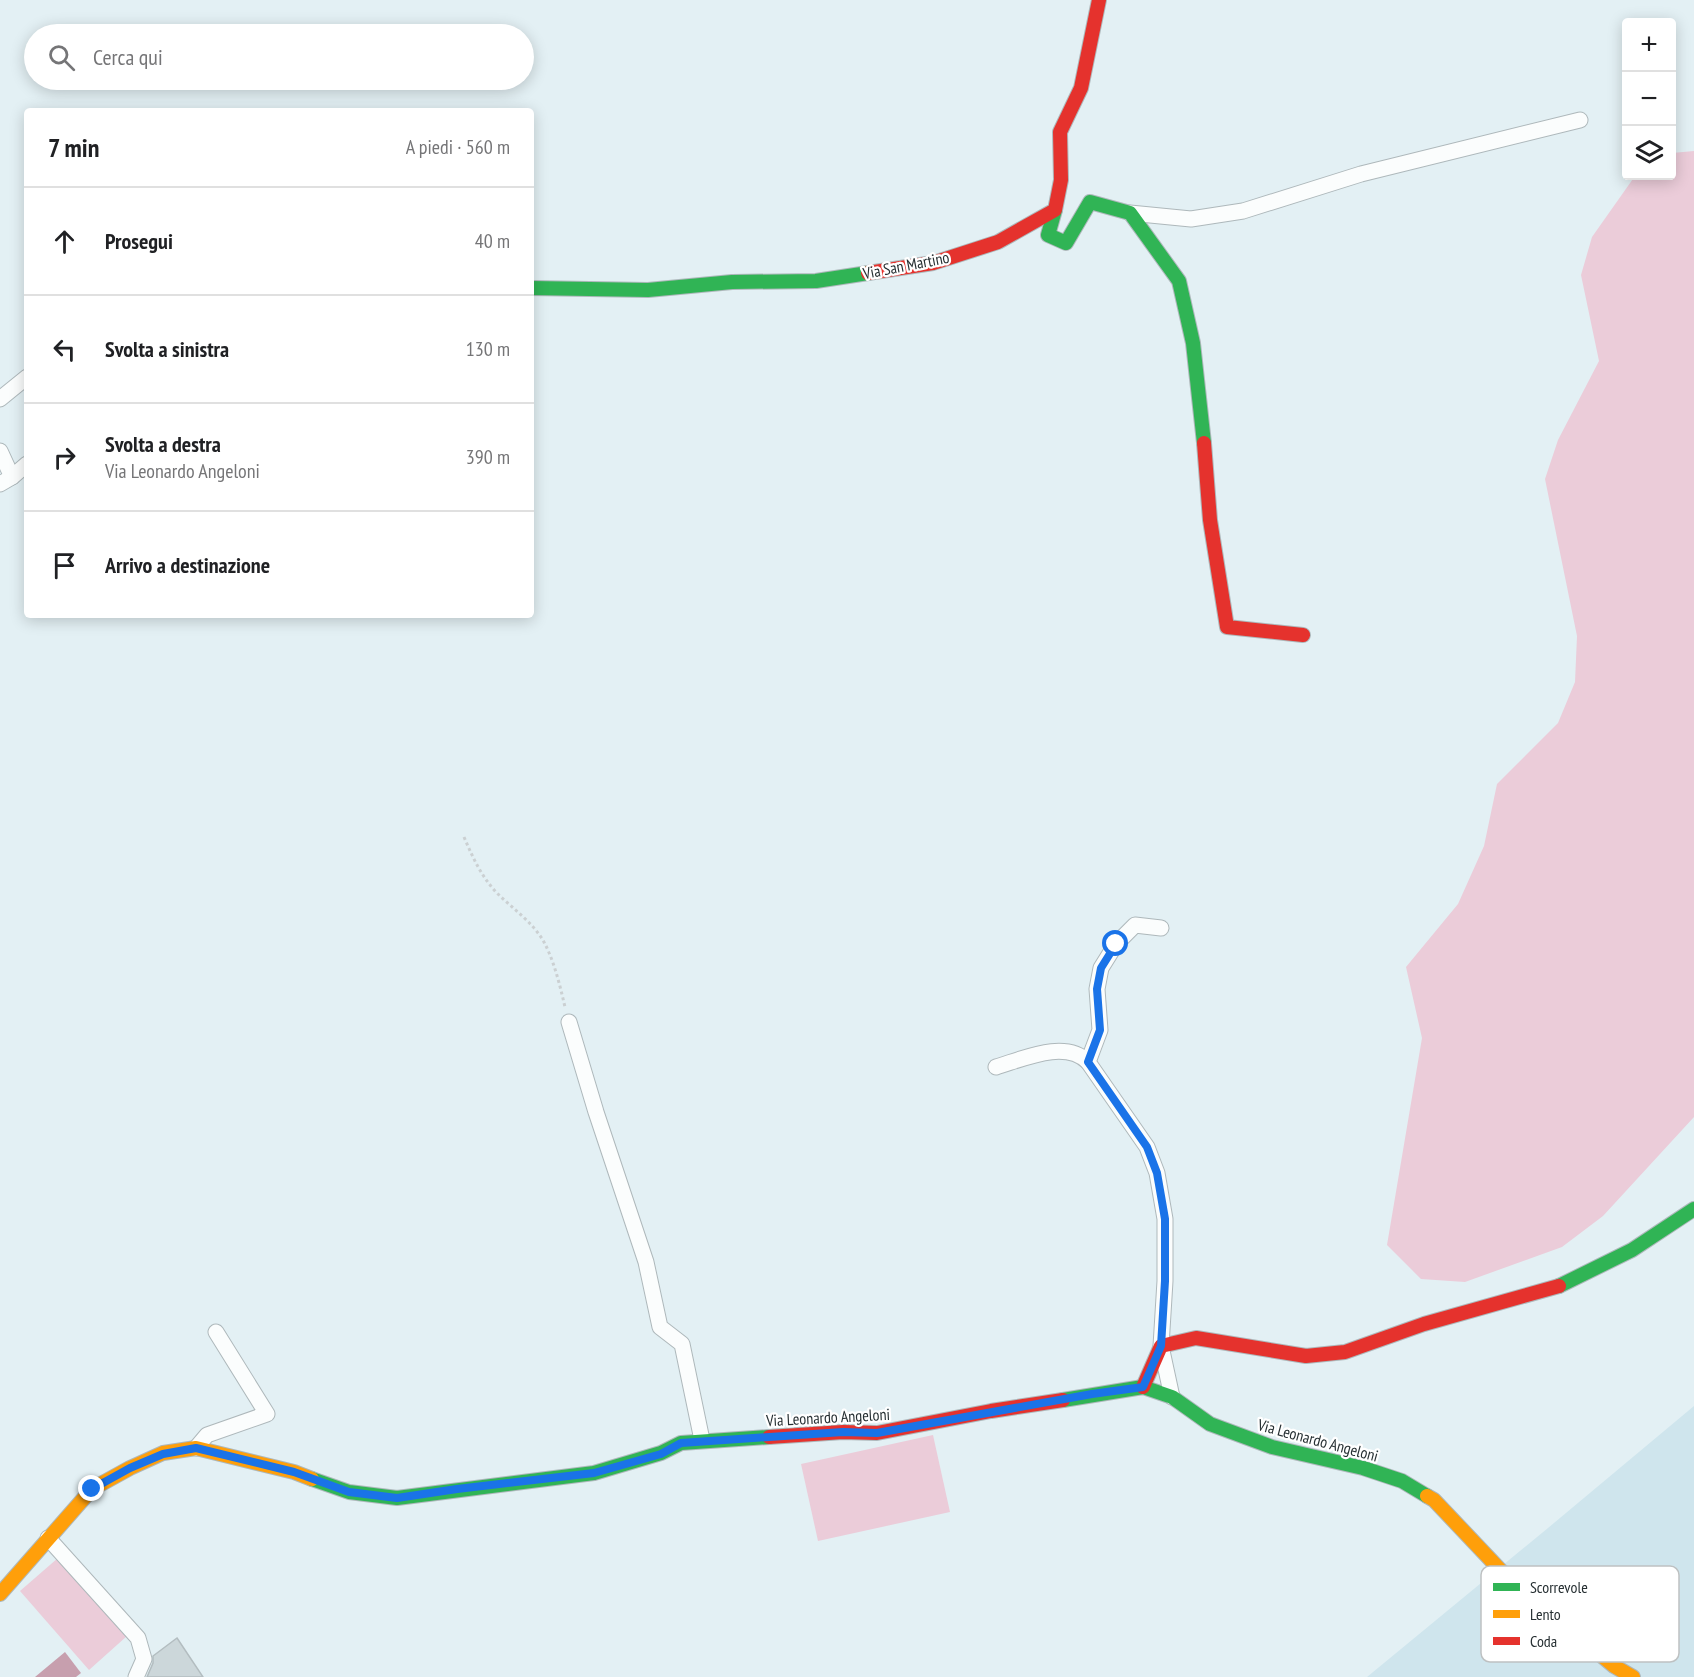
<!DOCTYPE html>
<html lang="it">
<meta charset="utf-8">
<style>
:root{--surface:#fff;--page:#f6f6f6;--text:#202124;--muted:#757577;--line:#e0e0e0}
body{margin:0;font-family:"PT Sans Narrow",sans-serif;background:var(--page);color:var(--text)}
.controls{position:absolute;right:18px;top:18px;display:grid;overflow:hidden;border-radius:6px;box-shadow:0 3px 15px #0003}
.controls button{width:54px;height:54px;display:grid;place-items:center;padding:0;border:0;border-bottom:2px solid var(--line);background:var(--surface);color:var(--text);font:30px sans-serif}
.stop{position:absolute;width:18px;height:18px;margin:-14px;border:4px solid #1a73e8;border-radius:50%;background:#fff}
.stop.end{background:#1a73e8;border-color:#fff;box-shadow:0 2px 6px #0008}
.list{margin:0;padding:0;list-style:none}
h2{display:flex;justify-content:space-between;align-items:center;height:78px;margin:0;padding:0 24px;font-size:26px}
h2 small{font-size:20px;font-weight:400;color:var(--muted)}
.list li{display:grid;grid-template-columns:39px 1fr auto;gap:18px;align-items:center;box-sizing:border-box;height:108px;padding:0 24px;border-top:2px solid var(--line)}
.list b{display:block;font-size:22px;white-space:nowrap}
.list p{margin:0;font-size:20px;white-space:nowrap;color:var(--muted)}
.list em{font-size:20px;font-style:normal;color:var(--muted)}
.icon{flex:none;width:33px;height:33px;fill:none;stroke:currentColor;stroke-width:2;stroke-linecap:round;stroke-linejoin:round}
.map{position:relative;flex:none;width:1694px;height:1677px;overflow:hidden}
.search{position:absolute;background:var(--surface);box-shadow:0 3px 15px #0003;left:24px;top:24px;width:510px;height:66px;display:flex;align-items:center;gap:15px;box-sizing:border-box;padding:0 21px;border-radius:33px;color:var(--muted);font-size:22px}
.panel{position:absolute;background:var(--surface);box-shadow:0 3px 15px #0003;left:24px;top:108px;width:510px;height:510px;border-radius:6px}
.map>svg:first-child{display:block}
.built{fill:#cfe5ed}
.green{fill:#ebccd9}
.water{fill:#c79fae}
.building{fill:#ccd7da;stroke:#b3bdc0;stroke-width:1.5}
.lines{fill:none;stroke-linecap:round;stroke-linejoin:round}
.street-casing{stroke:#aeb8bb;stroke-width:17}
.fast-casing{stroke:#aeb8bb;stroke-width:16}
.slow-casing{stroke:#aeb8bb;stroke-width:16}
.jam-casing{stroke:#aeb8bb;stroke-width:16}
.path{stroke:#cbd0d2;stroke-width:3;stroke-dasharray:3 3;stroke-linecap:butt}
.street{stroke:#fbfdfd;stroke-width:15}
.fast{stroke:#30b455;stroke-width:14}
.slow{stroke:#ff9f0a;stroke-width:14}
.jam{stroke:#e5322d;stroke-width:14}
.route{stroke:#1a73e8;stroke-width:8}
.labels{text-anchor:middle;stroke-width:4.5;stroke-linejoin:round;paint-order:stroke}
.street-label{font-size:16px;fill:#262f32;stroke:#fff}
.key{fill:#fff;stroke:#bec1c2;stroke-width:1.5}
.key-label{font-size:16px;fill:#262f32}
</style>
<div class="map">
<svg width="1694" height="1677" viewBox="0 0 1694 1677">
<rect width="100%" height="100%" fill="#e3f0f4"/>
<path class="built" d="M1694,1406v271h-327l181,-149z"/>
<g class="green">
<path d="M1694,151v966l-91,99 -41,31 -97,35 -44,-3 -34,-34 35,-207 -16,-71 52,-63 26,-58 13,-62 61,-61 17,-41 2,-46 -32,-157 13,-39 41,-79 -18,-86 11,-38 43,-61h37v-23z"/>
<path d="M933,1435l17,77 -132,29 -17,-77z"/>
<path d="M58,1558l69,78 -38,34 -69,-79z"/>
</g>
<path class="water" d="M65,1652l16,21 -5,4h-41z"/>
<path class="building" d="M177,1638l26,39h-56l6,-14v-7z"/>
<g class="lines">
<g class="street-casing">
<g id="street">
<path d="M1130,213l61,6 52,-8 118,-37 219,-54"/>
<path d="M0,399l27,-22"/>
<path d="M0,451l12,26"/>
<path d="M0,484l12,-7 15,-13"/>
<path d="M1161,928l-26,-3 -19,19 -15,24 -4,21 3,41 -12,32 59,85 10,26 8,46v62l-4,65 11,51"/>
<path d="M569,1022l27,90 50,150 14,65 22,17 20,96"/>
<path d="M996,1067c27,-8 69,-28 92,-5"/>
<path d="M196,1448l11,-13 60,-21 -51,-82"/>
<path d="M48,1538l90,100 6,21 -8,18"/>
</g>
</g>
<g class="fast-casing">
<g id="fast">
<path d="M1055,210l-7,25 18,8 24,-41 40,11 49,68 14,62 11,100"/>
<path d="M531,288l117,2 84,-8 84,-1 52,-8"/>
<path d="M1559,1286l73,-36 62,-41"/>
<path d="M1063,1400l80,-13 29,10 38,27 62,23 91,21 39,13 25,15"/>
<path d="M312,1479l37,13 48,6 197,-25 67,-20 20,-10 88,-6"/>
</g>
</g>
<g class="slow-casing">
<g id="slow">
<path d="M1427,1496l7,4 71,75 109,91 19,11"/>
<path d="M0,1594l92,-105 38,-21 33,-15 33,-5 98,24 18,7"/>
</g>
</g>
<g class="jam-casing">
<g id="jam">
<path d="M868,273l65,-10 65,-21 57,-32 6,-30 -1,-48 21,-44 18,-88"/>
<path d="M1204,443l6,77 17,107 76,8"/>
<path d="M1143,1387l18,-41 35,-8 110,18 39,-4 79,-28 135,-38"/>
<path d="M769,1437l74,-5 34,1 114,-22 72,-11"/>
</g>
</g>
<path class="path" d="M464,837c9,21 17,39 33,56 16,16 38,31 48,51 10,20 15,42 20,63"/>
<use href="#street" class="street"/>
<use href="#fast" class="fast"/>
<use href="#slow" class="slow"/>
<use href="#jam" class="jam"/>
</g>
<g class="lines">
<path class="route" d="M92,1489l38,-21 33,-14 33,-6 98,24 55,20 48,6 60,-9 137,-16 67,-19 20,-11 162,-11 34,1 215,-39 51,-7 18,-41 4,-65v-62l-8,-46 -10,-26 -59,-85 12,-32 -3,-41 4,-21 15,-24"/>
</g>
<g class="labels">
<g class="street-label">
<text transform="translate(906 265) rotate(-11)" y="6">Via San Martino</text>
<text transform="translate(828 1417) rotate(-3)" y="6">Via Leonardo Angeloni</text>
<text transform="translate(1318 1440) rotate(15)" y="6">Via Leonardo Angeloni</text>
</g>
</g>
<rect x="1481" y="1566" width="198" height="96" rx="9" class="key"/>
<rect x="1493" y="1583" width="27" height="8" fill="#30b455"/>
<rect x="1493" y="1610" width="27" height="8" fill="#ff9f0a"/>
<rect x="1493" y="1637" width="27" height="8" fill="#e5322d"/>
<g class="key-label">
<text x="1530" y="1593">Scorrevole</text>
<text x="1530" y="1620">Lento</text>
<text x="1530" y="1647">Coda</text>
</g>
</svg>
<div class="controls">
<button>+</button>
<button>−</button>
<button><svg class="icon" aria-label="layers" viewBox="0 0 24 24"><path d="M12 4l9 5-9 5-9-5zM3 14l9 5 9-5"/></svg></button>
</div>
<div class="stop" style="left:1116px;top:944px"></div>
<div class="stop end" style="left:92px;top:1489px"></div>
<div class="search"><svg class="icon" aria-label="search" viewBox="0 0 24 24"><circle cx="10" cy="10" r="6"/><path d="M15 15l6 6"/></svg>Cerca qui</div>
<section class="panel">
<h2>7 min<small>A piedi · 560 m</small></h2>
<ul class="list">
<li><svg class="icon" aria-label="ahead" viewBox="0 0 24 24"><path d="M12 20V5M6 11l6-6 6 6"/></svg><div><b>Prosegui</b></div><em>40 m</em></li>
<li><svg class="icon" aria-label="left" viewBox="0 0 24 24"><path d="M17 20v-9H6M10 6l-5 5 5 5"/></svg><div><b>Svolta a sinistra</b></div><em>130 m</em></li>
<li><svg class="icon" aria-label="right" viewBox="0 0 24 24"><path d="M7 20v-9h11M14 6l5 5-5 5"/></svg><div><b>Svolta a destra</b><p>Via Leonardo Angeloni</p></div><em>390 m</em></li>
<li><svg class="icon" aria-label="arrive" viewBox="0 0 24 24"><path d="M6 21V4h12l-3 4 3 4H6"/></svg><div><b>Arrivo a destinazione</b></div></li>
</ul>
</section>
</div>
